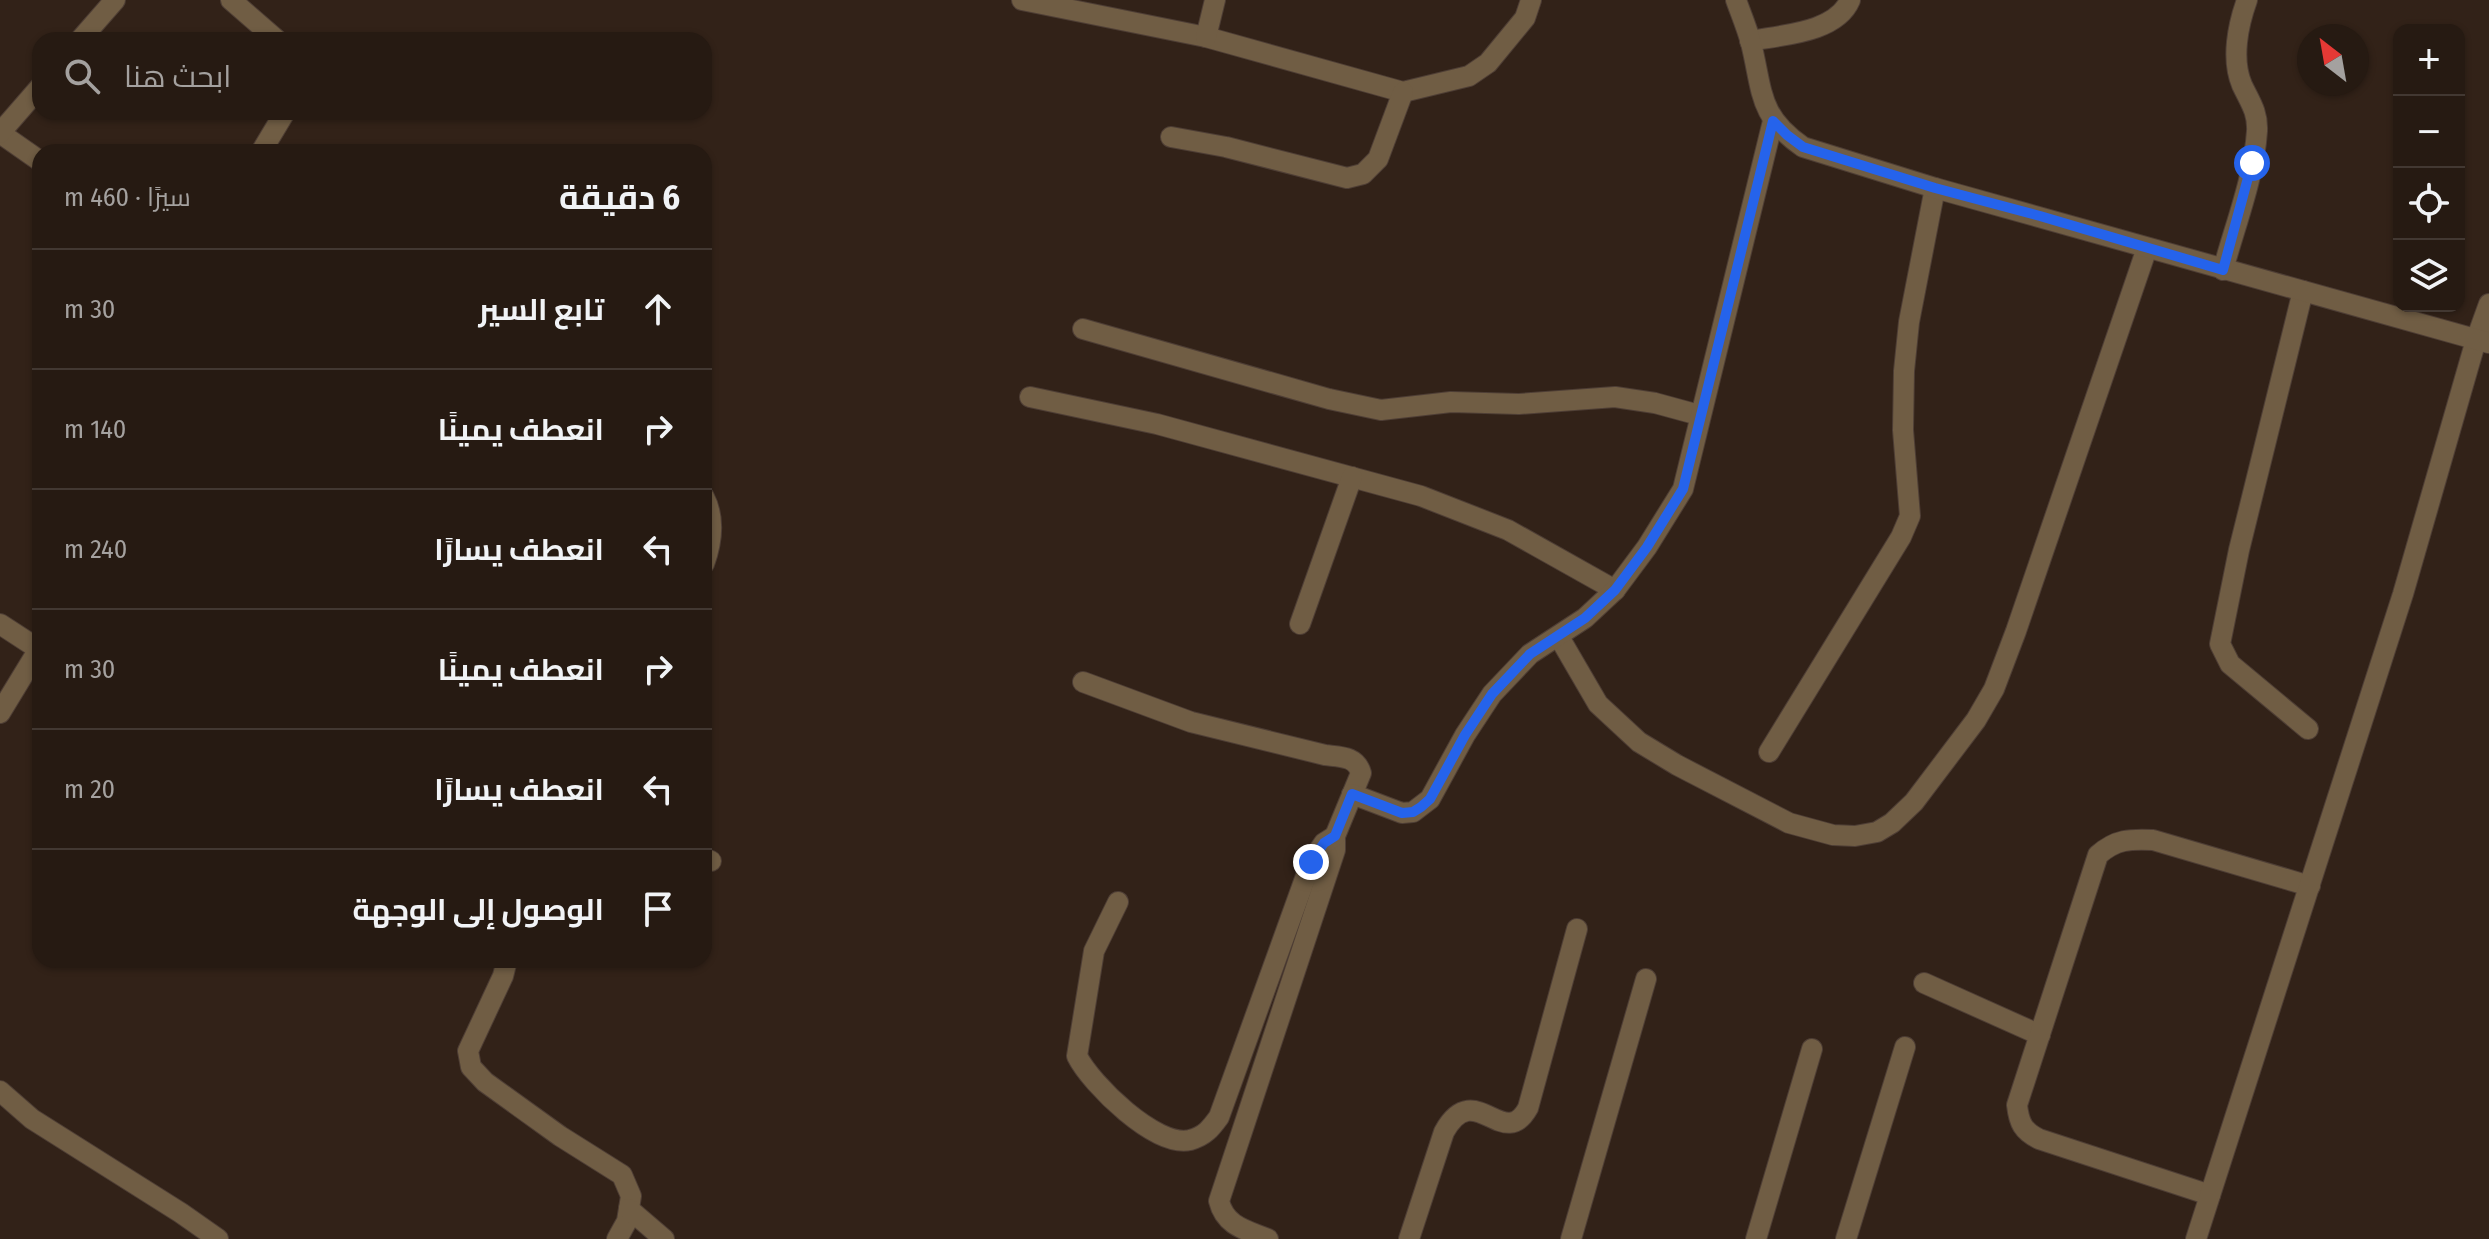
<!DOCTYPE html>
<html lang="ar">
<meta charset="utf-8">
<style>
:root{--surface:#261a12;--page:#322720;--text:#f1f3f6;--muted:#a4a19f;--line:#423832}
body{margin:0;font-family:"Fira Sans Condensed",Cairo,sans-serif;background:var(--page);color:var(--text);direction:rtl}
.controls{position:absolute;right:24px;top:24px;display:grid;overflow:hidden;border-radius:16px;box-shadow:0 2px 6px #0004}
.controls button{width:72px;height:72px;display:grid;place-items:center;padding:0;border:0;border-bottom:2px solid var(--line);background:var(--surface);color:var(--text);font:40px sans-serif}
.compass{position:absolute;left:2297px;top:24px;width:72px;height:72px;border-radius:50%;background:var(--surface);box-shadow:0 2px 6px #0004;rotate:329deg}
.stop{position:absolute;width:24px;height:24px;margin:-18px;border:6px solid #2563eb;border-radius:50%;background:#fff}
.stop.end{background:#2563eb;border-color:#fff;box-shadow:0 2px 8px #0008}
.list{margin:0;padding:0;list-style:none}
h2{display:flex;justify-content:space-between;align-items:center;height:104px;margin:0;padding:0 32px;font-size:34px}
h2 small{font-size:26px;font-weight:400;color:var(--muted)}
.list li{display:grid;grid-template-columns:52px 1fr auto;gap:24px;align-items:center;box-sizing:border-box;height:120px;padding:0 32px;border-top:2px solid var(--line)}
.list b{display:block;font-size:30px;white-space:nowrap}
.list em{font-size:26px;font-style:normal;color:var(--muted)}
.icon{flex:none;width:44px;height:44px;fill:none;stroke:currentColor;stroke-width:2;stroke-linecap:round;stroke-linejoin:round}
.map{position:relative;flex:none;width:2489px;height:1239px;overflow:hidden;direction:ltr}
.search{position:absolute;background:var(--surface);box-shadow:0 2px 6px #0004;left:32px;top:32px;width:680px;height:88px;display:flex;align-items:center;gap:20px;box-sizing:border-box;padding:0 28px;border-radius:24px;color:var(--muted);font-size:30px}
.panel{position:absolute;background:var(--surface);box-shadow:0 2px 6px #0004;left:32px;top:144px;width:680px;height:824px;border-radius:24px;direction:rtl}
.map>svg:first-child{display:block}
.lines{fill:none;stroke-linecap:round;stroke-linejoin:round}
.minor-casing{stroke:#4e3e35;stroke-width:22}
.tertiary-casing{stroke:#4e3e35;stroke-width:22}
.minor{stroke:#705d44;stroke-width:20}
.tertiary{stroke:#705d44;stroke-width:20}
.route{stroke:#2563eb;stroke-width:10}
</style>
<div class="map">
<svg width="2489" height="1239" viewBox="0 0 2489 1239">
<rect width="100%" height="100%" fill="#322218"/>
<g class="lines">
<g class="minor-casing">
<g id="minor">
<path d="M231,0l46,40"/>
<path d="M1022,0l184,37 197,55 66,-16 19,-13 37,-45 6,-18"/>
<path d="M1206,37l9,-37"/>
<path d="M1750,41c31,-6 86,-8 100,-41"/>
<path d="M0,133l40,28"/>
<path d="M1171,137l55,10 121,31 16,-4 15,-15 25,-67"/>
<path d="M261,152l24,-40"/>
<path d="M2223,270c12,-45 31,-92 34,-139 1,-19 -7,-29 -15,-46 -11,-26 -4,-60 5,-85"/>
<path d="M2303,291l-64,259 -19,94 10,20 78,65"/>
<path d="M1083,329l246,70 52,11 70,-8 68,2 96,-7 40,6 44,12"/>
<path d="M1030,397l127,27 264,72 87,34 107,60"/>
<path d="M704,497c11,21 8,45 0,67"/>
<path d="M0,624l40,26"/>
<path d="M1300,624l52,-147"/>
<path d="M1559,637l39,67 41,38 38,23 112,58 44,12 22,1 22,-4 15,-9 22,-21 62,-82 18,-31 22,-58 131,-383"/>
<path d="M1083,682l108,40 134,33c16,2 31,1 36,18l-26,63v14l-116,351c6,25 27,29 49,38"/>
<path d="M0,713l39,-64"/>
<path d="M1769,752l132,-215 9,-21 -7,-86 1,-59 5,-49 26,-134"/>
<path d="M1352,794l50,19 11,-1 17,-13 35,-64 27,-41 38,-40 55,-36 30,-28 32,-43 36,-58 90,-368"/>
<path d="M704,858l7,3"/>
<path d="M1118,902l-24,49 -17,105c14,28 79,92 113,84 15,-4 21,-12 29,-23l92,-255 13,-19 11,-7"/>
<path d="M507,960l-4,16 -35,75 3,16 14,15 75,54 62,39 9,21 -4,25 -10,18"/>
<path d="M1924,983l116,52"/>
<path d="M0,1091l32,28 149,94 37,26"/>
<path d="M2210,1195l-171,-56c-16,-8 -20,-16 -22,-34l81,-250c18,-16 32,-16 55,-15l157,46"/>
<path d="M629,1209l35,30"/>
<path d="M1409,1239l35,-107c31,-56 59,21 84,-24l49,-179"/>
<path d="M1571,1239l75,-260"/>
<path d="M1756,1239l56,-190"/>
<path d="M1846,1239l59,-192"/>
<path d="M2196,1239l207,-645 73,-254 13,-36"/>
</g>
</g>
<g class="tertiary-casing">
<g id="tertiary">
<path d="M1736,0c5,14 11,28 15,43 12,49 7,73 52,104l132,41 554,155"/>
<path d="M80,40l35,-40"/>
<path d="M0,133l40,-46"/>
</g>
</g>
<use href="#minor" class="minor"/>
<use href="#tertiary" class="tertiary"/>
</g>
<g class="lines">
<path class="route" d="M1311,862l13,-19 11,-7 17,-42 50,19 11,-1 8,-5 9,-8 35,-64 27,-41 38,-40 55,-36 30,-28 32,-43 36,-58 90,-368 14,14 16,12 132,41 105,28 183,54 29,-107"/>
</g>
</svg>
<div class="controls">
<button>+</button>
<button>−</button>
<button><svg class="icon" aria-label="locate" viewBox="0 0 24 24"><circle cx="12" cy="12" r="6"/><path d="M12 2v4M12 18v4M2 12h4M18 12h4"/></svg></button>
<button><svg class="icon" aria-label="layers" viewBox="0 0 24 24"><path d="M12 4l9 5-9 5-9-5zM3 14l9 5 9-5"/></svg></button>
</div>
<svg class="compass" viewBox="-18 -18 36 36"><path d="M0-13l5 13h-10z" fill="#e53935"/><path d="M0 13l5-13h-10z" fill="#a4a19f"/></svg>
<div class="stop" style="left:2252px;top:163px"></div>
<div class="stop end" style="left:1311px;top:862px"></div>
<div class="search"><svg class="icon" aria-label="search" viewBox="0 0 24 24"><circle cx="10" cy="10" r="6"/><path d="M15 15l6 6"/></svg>ابحث هنا</div>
<section class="panel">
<h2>6 دقيقة<small>سيرًا · 460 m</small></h2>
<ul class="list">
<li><svg class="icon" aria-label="ahead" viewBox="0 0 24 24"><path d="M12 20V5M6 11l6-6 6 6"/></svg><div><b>تابع السير</b></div><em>30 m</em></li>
<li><svg class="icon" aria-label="right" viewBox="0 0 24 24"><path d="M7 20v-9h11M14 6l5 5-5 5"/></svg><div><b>انعطف يمينًا</b></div><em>140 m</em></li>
<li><svg class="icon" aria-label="left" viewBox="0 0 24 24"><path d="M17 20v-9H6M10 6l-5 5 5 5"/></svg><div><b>انعطف يسارًا</b></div><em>240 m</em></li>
<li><svg class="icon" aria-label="right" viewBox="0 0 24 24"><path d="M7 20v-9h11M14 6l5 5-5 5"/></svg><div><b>انعطف يمينًا</b></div><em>30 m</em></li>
<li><svg class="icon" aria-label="left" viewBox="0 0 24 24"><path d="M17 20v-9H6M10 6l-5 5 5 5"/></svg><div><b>انعطف يسارًا</b></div><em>20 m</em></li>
<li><svg class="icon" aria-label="arrive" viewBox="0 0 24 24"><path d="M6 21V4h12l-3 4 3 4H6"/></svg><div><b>الوصول إلى الوجهة</b></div></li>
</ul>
</section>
</div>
